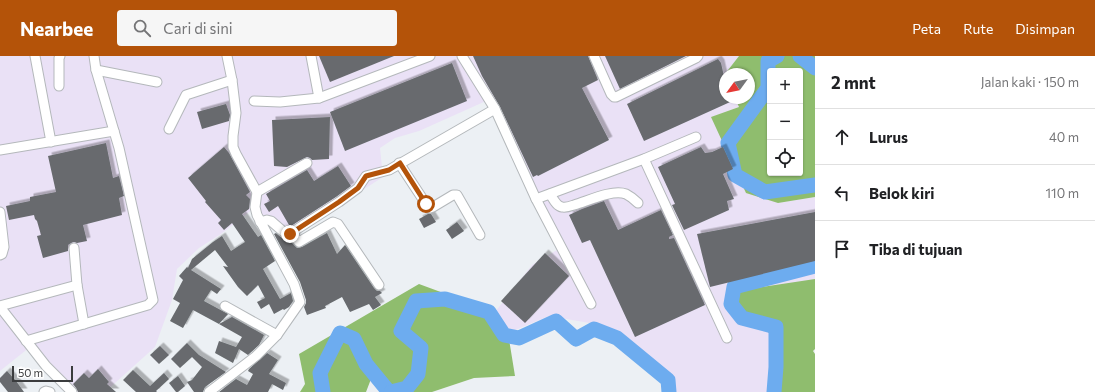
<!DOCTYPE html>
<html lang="id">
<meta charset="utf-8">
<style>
:root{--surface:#fff;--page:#f6f6f6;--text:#202124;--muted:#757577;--line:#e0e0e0;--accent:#b45309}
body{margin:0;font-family:Commissioner,sans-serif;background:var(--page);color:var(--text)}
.controls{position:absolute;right:12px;top:12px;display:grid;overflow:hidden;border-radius:4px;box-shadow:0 1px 3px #0004}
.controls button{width:36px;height:36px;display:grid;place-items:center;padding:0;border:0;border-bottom:1px solid var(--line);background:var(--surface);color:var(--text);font:20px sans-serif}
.compass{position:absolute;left:719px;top:12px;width:36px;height:36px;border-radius:50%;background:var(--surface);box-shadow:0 1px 3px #0004;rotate:237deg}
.scale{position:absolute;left:12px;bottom:10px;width:61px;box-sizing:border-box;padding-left:4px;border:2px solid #3b3c3e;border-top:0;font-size:11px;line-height:14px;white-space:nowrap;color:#3b3c3e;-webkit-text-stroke:3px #fff;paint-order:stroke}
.stop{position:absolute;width:12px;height:12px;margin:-9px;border:3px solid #b45309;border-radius:50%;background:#fff}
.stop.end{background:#b45309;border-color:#fff;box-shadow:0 1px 4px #0008}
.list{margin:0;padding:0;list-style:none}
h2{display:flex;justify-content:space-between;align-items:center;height:52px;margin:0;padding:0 16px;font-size:17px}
h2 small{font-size:13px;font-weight:400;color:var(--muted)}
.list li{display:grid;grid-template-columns:26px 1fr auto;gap:12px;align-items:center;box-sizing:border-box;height:56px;padding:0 16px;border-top:1px solid var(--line)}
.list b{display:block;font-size:15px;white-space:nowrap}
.list em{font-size:13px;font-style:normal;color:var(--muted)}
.icon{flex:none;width:22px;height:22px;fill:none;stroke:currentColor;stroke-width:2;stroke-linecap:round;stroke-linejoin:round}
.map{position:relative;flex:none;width:815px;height:336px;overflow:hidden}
header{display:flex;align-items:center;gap:24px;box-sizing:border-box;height:56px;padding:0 20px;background:var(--accent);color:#fff}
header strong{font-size:19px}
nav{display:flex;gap:22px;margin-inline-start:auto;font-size:14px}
.search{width:280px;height:36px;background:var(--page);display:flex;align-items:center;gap:10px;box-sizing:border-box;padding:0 14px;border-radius:4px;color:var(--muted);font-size:15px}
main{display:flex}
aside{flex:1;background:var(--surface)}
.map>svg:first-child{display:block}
.industrial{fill:#eae1f6}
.forest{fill:#8fbd6e;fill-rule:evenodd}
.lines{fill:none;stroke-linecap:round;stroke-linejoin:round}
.river{stroke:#6dacef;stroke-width:15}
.building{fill:#676b6e;filter:url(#shadow)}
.minor-casing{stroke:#b4b8bb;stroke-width:11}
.minor{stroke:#fff;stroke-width:9}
.route{stroke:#b45309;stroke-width:5}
</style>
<header>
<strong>Nearbee</strong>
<div class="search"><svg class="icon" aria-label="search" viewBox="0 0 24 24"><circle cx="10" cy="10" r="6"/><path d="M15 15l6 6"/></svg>Cari di sini</div>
<nav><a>Peta</a><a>Rute</a><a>Disimpan</a></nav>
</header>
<main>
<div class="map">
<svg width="815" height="336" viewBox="0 0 815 336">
<defs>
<filter id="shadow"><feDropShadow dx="3.5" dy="-3.5" stdDeviation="0" flood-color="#0004"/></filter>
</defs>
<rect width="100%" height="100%" fill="#ecf0f4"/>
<path class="industrial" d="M0,0h739l-15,20 1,2v20h10l4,9 -27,10 66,86 37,-6v82l-87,32 37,17 17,22 -4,42h-103l-5,-16 -63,-50 -58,-10 -41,17 -13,-21 37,-47 25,-15 -24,-50 -24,-58 -23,-41 -67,30 -24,7 -15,10 3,29 -89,57 -41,-25 -32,25 -22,14 -22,21 -5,31 -17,47 -50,45h-33l-42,-45 -30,24z"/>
<g class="forest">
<path d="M739,0h76v141l-37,6 -32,-10 -35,-76 28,-10 -4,-9h14v-24h-24zM770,15h30v102h-30z"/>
<path d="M815,223v70l-2,2 2,3v38h-37l4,-42 -17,-22 -37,-17 2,-19z"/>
<path d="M419,228l76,28 13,21 7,43 -41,2 -42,14h-37l-24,-13 -5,13h-66l5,-8 -6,-30z"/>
</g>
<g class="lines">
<g class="river">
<path d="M777,0l-9,5v27l-40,55 7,32 30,17 50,-7"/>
<path d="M800,0l15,12"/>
<path d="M323,336l-3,-19 20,-40 14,6 12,25 23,28"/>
<path d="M391,336l16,-4 11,-14 3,-26 -20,-17 15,-30 29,-2 44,13 15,23 15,3 37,-17 20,18 18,-10 23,9 51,42 1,12"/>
<path d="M774,336l2,-25v-40l-34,-9 -11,-14 3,-17 81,-21"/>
</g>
</g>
<g class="building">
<path d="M319,0h75l-64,26z"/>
<path d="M473,0h115l10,24 -16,8 27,52 -71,36 -1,-1 -4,2 -33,-70 -18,-31z"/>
<path d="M605,0h81l-66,33z"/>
<path d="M718,3l3,4 4,18v17h14l-95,43 -17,-37z"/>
<path d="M452,7l15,38 -122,50 -15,-39z"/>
<path d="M226,48l4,11 -1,6 -27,8 -5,-17z"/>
<path d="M330,61l-1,42 -17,1 -2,-2 -3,-1 -20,10 -13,-1 -2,-46z"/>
<path d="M106,87l7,35 6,-2 5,20 -5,2 3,17 -39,10 4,16 -10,2 -3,-1 -3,1 -3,2v6l-25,7 -6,-22 4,-1 -4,-14 -2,-2 -1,-4 -25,5 -3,-14 24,-5v-4l26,-5 -8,-36z"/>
<path d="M224,91l5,6 21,39 -4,3 4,4 -1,10 -7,5 16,23 3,-2 14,26 -12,8 17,30 11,-6 2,8 -4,6 -5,3 -1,-1 -9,5 -5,-10 -8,5 -4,-7 8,-4 -7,-13 -11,11 -9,-9 -15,-21 5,1 -13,-17 -24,20 30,19 -4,5 -6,-4 -7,11 24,13 -9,10 -26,-14 -10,18 -13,-7 10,-18 -7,-4 10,-19 -4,-4 8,-9 1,1 4,-9 21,-17 9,-6 9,15 14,-9 -13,-19 -8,7 -6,-7 3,-3 -16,-18 1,-1 -18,-23z"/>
<path d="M701,91l4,6 7,-1 11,-5 10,22 -10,5 11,25 -7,2 2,9 -45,20 -12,-25 3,-1 -17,-37z"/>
<path d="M338,110l13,20 -15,11 -48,31 -2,-2 3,-1 -11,-19 -9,6 -5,-8 6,-3 -4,-7 41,-24 7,11z"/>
<path d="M604,145l14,29 43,-20 12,25 -4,2v2l5,-1 31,67 -70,32 -45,-97 -8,3 -13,-28 13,-6z"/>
<path d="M815,156v49l-105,26 -13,-53z"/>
<path d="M428,158h3l5,8 -12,6 -5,-9z"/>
<path d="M457,166l7,9 -12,8 -6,-9z"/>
<path d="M276,177l7,6 6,1 8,8 5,-1 25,-14 10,21 8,-9 29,43 3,3h3l2,2 -7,4 6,8 -8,5 -4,-6 -19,8 -8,-15 -17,9 1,2 -19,7 -3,-8 2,-4v-3l-6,-18 -26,-48z"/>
<path d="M545,197l24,23 -44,47 -24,-22z"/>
<path d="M232,261l32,18 -5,10 -11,10 -9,-6 -6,14 -18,-10 4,-12 17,6 6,-10 -23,-13z"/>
<path d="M187,287l12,12 27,17 -21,15 -2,5h-9l-7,-10 5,-2 10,-13 -10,-10 -12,11 -9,-9z"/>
<path d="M160,290l9,9 -10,9 -9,-9z"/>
<path d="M267,297l11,7 -9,14 17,9 -3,7 -11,-6 -4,8h-49l17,-13 11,6 6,-11 -5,-3 1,-2z"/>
<path d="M98,313l11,13 -2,2 9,8h-38l-2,-4 -3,-4 11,-11 5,5z"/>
<path d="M133,314l17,16 14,-13 5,6 -13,12 1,1h-21l-13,-12z"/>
<path d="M7,315l9,10 8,11h-16l-8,-10v-4z"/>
<path d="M178,320l7,10 -7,6h-2l-7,-9z"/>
</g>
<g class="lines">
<g class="minor-casing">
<g id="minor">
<path d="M35,0l16,86"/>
<path d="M311,0l8,42"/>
<path d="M462,0l33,53 41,90 55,105"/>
<path d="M594,0l17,38 3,3h2l80,-39 2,-2"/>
<path d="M96,14l61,12"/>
<path d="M59,30v-28l1,-2"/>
<path d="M254,45l26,1 39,-4 111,-42"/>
<path d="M169,73l17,-34 46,-15"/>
<path d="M0,94l114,-19"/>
<path d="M644,103l83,179"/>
<path d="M399,107l27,41 4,4 3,-1 20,-12h4l23,40"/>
<path d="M257,136l50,-29"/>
<path d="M550,138c3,4 6,12 12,13 4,1 9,-1 12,-2 14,-4 38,-16 52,-11 4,2 8,5 12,9"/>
<path d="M536,143l108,-40 52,-22"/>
<path d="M0,156l4,35 -2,7 -2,1"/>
<path d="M260,166l7,-2 4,1 15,13h2l3,-1 48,-31 19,-14 8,-12 23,-6 106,-61"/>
<path d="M291,177l8,9 34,-20 5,2 41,61"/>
<path d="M74,192l3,37 7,39"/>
<path d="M0,250l77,-21"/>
<path d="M225,250l52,29"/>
<path d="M0,251l46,59 26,26"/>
<path d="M26,285l122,-36 5,-5 -34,-152 -23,-78 -2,-14"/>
<path d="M44,336l2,-1 4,1"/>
<path d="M209,336l47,-36 21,-21 23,-33 -6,-18 -37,-69 -2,-8 2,-15 -21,-38 -3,-7v-11l3,-23 -4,-33 -5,-24"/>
</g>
</g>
<use href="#minor" class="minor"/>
</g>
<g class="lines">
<path class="route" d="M290,178l49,-32 19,-14 8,-12 23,-6 11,-7 26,41"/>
</g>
</svg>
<div class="controls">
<button>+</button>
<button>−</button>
<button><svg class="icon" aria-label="locate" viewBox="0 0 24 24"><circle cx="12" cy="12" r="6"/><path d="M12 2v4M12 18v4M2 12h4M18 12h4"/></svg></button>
</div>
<svg class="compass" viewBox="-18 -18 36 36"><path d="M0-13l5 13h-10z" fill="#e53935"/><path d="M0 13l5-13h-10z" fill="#757577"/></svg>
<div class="scale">50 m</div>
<div class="stop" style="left:426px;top:148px"></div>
<div class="stop end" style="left:290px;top:178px"></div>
</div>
<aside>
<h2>2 mnt<small>Jalan kaki · 150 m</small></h2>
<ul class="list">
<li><svg class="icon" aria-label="ahead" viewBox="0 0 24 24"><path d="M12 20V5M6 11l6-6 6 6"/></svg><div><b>Lurus</b></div><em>40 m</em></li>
<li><svg class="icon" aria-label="left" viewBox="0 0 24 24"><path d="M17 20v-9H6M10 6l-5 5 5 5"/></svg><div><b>Belok kiri</b></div><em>110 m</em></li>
<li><svg class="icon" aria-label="arrive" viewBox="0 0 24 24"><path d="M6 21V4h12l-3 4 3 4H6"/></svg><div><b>Tiba di tujuan</b></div></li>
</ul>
</aside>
</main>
